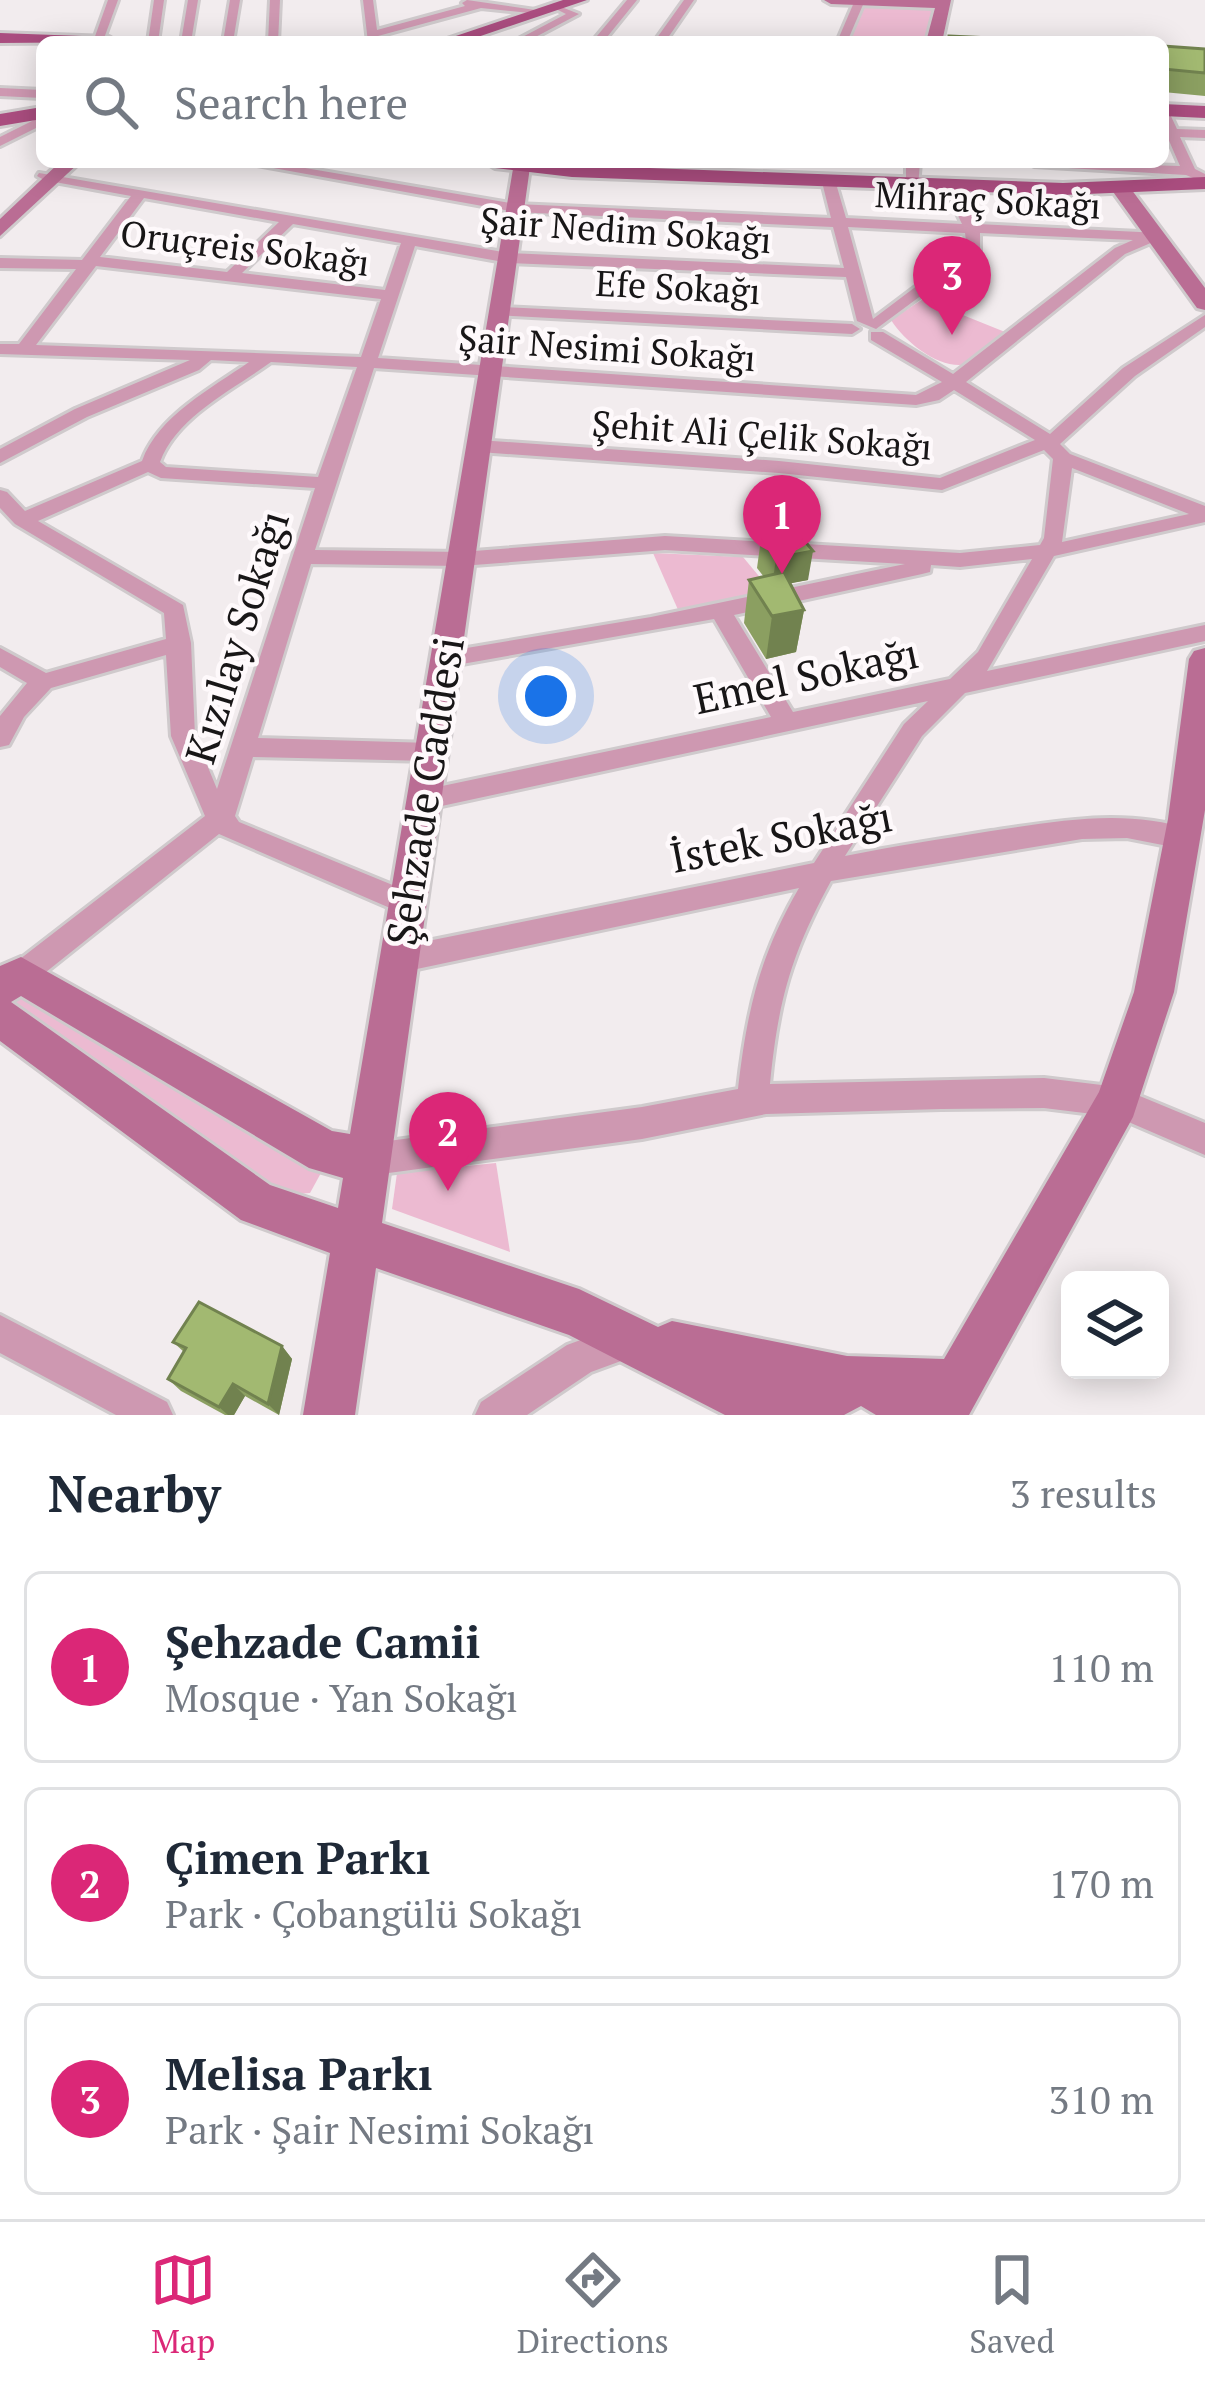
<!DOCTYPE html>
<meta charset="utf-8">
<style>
:root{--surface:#fff;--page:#f6f6f7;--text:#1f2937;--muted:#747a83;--line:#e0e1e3;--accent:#db2777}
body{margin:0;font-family:"PT Serif",serif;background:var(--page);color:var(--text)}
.controls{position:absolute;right:36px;bottom:36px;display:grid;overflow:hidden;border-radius:18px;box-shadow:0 6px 30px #0003}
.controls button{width:108px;height:108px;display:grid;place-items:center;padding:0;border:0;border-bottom:3px solid var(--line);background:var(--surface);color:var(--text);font:60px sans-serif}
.you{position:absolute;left:546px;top:696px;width:42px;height:42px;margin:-30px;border:9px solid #fff;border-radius:50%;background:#1a73e8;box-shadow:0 0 0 18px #1a73e833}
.badge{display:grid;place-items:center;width:78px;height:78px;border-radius:50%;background:var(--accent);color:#fff;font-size:39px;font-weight:700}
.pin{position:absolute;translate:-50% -99px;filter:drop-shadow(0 3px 6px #0008)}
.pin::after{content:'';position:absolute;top:63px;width:42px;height:36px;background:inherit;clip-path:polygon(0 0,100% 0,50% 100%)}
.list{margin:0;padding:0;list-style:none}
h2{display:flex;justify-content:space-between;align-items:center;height:156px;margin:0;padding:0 48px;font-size:51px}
h2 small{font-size:39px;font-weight:400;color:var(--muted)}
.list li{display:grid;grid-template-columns:78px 1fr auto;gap:36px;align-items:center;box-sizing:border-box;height:192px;margin:0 24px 24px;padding:0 24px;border:3px solid var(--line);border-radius:18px}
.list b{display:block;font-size:45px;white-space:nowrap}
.list p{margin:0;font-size:39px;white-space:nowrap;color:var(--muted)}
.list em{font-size:39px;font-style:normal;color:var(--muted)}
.icon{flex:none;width:66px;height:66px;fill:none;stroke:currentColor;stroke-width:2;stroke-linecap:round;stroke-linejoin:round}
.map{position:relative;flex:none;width:1205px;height:1415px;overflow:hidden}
.search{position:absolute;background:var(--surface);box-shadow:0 6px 30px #0003;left:36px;right:36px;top:36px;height:132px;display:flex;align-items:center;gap:30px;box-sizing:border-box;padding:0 42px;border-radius:18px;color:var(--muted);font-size:45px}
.sheet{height:804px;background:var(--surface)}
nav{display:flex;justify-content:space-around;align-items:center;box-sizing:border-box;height:168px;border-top:3px solid var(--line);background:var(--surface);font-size:33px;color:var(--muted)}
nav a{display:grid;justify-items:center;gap:6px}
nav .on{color:var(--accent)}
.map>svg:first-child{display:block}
.green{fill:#ecbad1}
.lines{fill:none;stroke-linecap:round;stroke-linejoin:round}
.street-casing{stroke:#cfcacc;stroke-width:6}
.secondary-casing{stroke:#cfcacc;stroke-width:6}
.primary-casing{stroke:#cfcacc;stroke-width:6}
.street{fill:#ce98b1;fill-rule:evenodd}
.secondary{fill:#ba6d94;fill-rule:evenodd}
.primary{fill:#aa4d7f;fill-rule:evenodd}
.wall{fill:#8b9f61}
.shaded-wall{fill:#71824f}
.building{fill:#a2b971;stroke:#71824f;stroke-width:3}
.labels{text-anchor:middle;stroke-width:9;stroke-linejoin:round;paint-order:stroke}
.far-street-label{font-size:36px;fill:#181617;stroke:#fef9fb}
.street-label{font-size:42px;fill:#181617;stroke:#fef9fb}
</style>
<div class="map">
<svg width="1205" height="1415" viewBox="0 0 1205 1415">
<rect width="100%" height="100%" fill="#f2ecee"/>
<g class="green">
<path d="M867,2l71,2 -11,38h-79z"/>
<path d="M923,299l82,33h1l-44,33c-25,2 -57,-23 -71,-45z"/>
<path d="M653,553l90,4 29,35 -93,20z"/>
<path d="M27,988l300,174 -17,31 -40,3 -261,-192z"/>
<path d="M496,1163l14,89 -118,-43 5,-36z"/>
</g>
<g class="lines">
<g class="street-casing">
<g id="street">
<path d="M108,0h10l-15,41 -10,1z"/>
<path d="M154,0h10l-6,42h-10z"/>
<path d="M188,0h10l-7,42h-10z"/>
<path d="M230,0h10l-7,42h-10z"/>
<path d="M270,0h10l-2,42h-10z"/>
<path d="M363,0h10l4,30 88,-24 -3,-3 5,-3 68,10 -5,3 -49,-5 -103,28v6h-10z"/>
<path d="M627,0h10l-34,42h-11z"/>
<path d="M684,0h10l-29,42h-11z"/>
<path d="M855,0h10l-18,42h-10z"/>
<path d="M554,4l25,10 -53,28h-13l53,-28 -12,-6z"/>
<path d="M0,88l42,2v8l-42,-2z"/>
<path d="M1163,108l6,4 8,17 28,1v8l-25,-1 15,32 10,5v9l-19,-8 -152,-9 -7,-4 153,4 -13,-30h-4z"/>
<path d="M42,116v9l-42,21v-9z"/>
<path d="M240,162h30l246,42 315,14 -8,-32 13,-9 7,4 -6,6 9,31 116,6 -12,-25 -13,-14 7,-4 17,13 16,30 183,9v6l-35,15 -159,128 84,52 73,-66 82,-53v12l-70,49 -75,68 10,10 135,52v16l-151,34 -67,115 218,-46v16l-240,52 -43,43 -77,120c49,-10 97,-17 146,-25 68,-10 134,-23 201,-1l4,8 -4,8 -9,3 -56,-11 -45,1 -251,42c-40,73 -53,120 -61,203l274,-6 74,9 87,36v32l-88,-38 -73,-9 -103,1 -175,5 -124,25 -276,37 -12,-4 -4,-12 4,-12 12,-4 276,-37 96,-18c9,-78 21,-132 61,-201l-401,85 -10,-4 -4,-9 4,-9 10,-4 416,-84 90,-139 24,-23 -505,109 -9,-3 -4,-7 4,-7 9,-3 348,-73 -57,-98 -269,48 -8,-2 -4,-6 4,-6 214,-36 254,-53 -240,-14 -204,16 -150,-2 -53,174 173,5 9,2 3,7 -3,7 -9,2 -178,-4 -18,59 4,6 178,73 4,8 -4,8 -10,4 -10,-4 -178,-77 -188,150 -10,4 -10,-4 -5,-9 5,-9 194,-150 -34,-80 -5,-81 -115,33 -27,29 -15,28 -9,2v-31l27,-33 -27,-16v-19l46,25 120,-34 -2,-26 -149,-89 -15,-16v-18l7,2 18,19 117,-50c16,-45 70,-73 107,-99l-38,-2 -12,10 -112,47 -87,46v-14l75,-40 115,-49 -190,-6v-10h19l57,-75 -76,-1v-10l82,2 49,-64 -87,-16 -7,-4 2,-3 470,80 335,15 -11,-41 -317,-15zM144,198l135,24 -52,50 -127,-15zM293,224l108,19 -16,47 -143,-17zM848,227l117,6 2,15 -94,71zM980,233l153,7 -18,8 -162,126 -70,-42h-12v8l71,42 -26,13 -538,-37 37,-112 94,17 337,14 11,44 19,8 104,-77zM96,266l285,33 -20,58 -325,-12zM271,362l86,5 -39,110 -152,-10 -6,-5c16,-45 74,-73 111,-100zM374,368l542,37 23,-5 15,-10 81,50 -95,38 -161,-17 -300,-21 -9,6 9,6 300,21 163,17 102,-40 9,9 -9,79 -4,7 -80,8 -295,-17 -204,16 -146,-2zM1072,468l117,46 -127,28zM148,472l13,6 154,10 -98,301 -22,-53 -4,-93 -8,-38 -145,-84zM1032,559l-54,93 -28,27 -157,33 -59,-97 188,-41 8,-2 1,-7 29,2z"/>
<path d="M906,162h14l-2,25 -12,-3z"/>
<path d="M501,307l351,17 8,5 -8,5 -357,-19 -2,-3z"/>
<path d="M0,1315l167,87 6,13h-57l-116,-62z"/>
<path d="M627,1323l13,5 5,13 -5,13 -49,18 -64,43h-52l6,-13 86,-57z"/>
</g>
</g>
<g class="secondary-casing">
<g id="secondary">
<path d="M824,0h127l-9,42h-16l9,-34 -104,-4z"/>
<path d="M60,162h20l-80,74v-17z"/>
<path d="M514,163l16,4 -148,1056 197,66 79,38 14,-6 175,35 97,3 155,-267 35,-100 34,-173 21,-160 5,-8 11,-3v162l-31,182 -41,125 -164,298h-93l-15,-9 -17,9h-119l-156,-80 -193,-67 -21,147h-52l27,-162 -89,-33 -241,-179v-75l21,-9 311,174 18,3zM21,996l288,172 34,10 -5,30 -68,-23 -259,-183z"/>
<path d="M1114,185h14l77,103v22l-8,-2 -86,-119z"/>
</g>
</g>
<g class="primary-casing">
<g id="primary">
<path d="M563,0h24l-124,42h-25z"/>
<path d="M0,33l109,4 8,5 -117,1z"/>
<path d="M1163,104l42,2v12l-42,-2z"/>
<path d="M42,107v12l-42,7v-12z"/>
<path d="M485,162l578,21 142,-6v12l-142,6 -491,-18 -77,-9z"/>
</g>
</g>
<use href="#street" class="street"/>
<use href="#secondary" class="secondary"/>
<use href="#primary" class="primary"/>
</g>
<g class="wall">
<path d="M1163,46l42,3v47l-42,-4z"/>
<path d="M761,539l47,41 -18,3 14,27 -8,42 -30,7 -22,-36 5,-43 15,-3 -7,-9z"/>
<path d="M173,1342l109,4 10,13 -13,56 -34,-19 -11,19h-9l-44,-24 -13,-12 16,-27z"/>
</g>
<g class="shaded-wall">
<path d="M813,551l-5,29 -36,7 4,-29z"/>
<path d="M804,610l-8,42 -30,7 6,-43z"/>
<path d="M282,1346l10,13 -13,56 -11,-11z"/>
<path d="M233,1384l12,12 -11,19h-6l-9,-8z"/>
</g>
<g class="building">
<path d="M949,36l123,6h-123z"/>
<path d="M1163,46l42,3v24l-42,-4z"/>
<path d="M798,533l15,18 -37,7 -15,-19z"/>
<path d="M784,572l20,38 -32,6 -23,-36z"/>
<path d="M199,1302l83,44 -14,58 -35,-20 -14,23 -51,-28 18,-31 -13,-6z"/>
</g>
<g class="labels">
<g class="far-street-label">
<text transform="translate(988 200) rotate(3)" y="13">Mihraç Sokağı</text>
<text transform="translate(626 230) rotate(4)" y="13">Şair Nedim Sokağı</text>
<text transform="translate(245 248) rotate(7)" y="13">Oruçreis Sokağı</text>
<text transform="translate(678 287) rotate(3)" y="13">Efe Sokağı</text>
<text transform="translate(607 348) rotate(4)" y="13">Şair Nesimi Sokağı</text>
<text transform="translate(762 435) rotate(4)" y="13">Şehit Ali Çelik Sokağı</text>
</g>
<g class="street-label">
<text transform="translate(237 637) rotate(-73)" y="15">Kızılay Sokağı</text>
<text transform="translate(806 676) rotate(-12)" y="15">Emel Sokağı</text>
<text transform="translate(425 791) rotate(-81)" y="15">Şehzade Caddesi</text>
<text transform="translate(781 837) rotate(-11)" y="15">İstek Sokağı</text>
</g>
</g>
</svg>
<div class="controls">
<button><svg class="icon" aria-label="layers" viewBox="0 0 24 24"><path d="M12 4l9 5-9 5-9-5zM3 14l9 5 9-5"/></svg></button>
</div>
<div class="you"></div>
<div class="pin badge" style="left:782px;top:574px">1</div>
<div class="pin badge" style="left:448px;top:1191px">2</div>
<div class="pin badge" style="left:952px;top:335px">3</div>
<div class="search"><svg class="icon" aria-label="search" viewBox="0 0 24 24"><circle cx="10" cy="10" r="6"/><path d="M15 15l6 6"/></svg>Search here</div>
</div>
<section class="sheet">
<h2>Nearby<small>3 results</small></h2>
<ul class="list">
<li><span class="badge">1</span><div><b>Şehzade Camii</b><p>Mosque · Yan Sokağı</p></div><em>110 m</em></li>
<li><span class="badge">2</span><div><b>Çimen Parkı</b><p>Park · Çobangülü Sokağı</p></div><em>170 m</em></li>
<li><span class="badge">3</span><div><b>Melisa Parkı</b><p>Park · Şair Nesimi Sokağı</p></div><em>310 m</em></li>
</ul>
</section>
<nav>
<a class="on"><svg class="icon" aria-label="map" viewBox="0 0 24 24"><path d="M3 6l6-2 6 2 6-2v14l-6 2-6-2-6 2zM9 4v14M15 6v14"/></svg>Map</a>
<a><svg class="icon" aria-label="directions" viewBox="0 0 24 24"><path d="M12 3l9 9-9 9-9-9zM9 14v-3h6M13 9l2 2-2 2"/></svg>Directions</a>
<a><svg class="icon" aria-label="saved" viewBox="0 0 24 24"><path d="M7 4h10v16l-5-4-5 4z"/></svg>Saved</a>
</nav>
